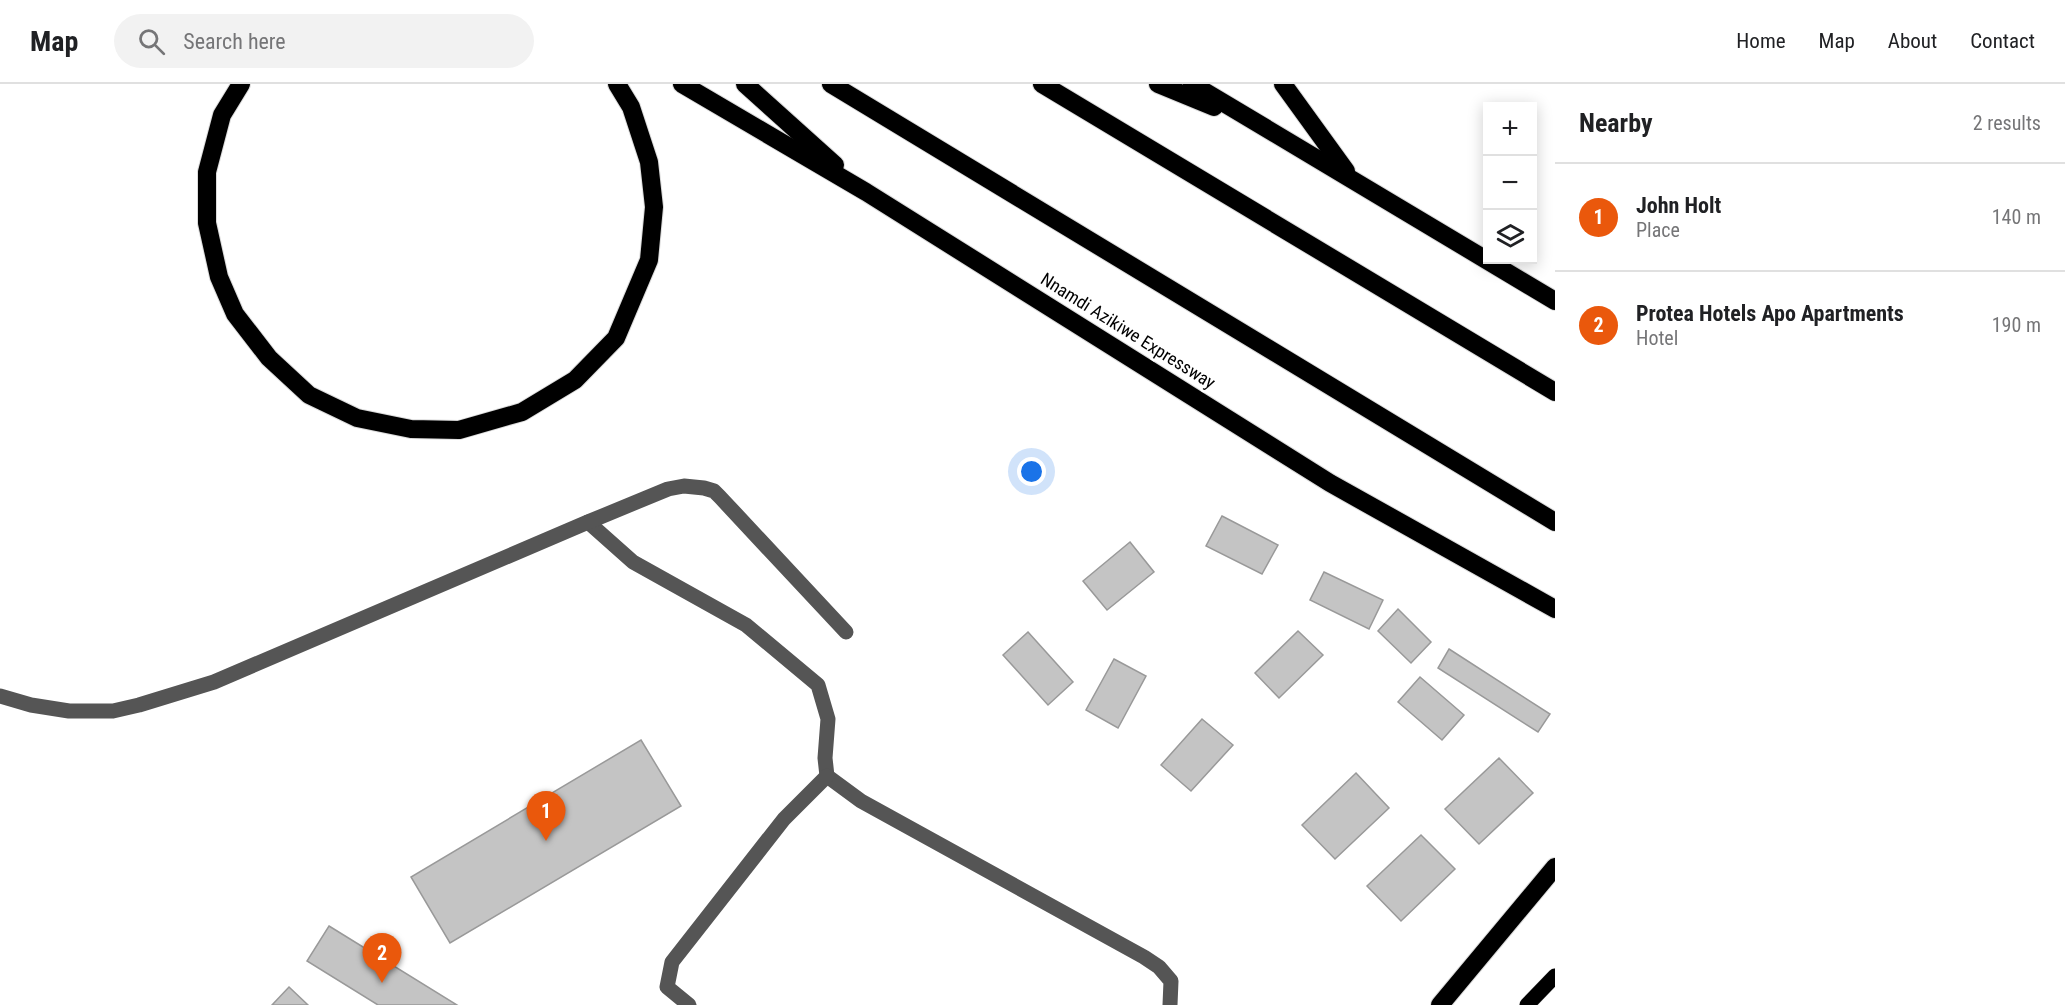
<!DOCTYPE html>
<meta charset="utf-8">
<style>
:root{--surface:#fff;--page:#f2f2f2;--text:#202124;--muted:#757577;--line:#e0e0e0;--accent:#ea580c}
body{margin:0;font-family:"Roboto Condensed",sans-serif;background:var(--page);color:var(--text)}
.controls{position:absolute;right:18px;top:18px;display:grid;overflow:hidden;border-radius:0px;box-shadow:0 3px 15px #0003}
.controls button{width:54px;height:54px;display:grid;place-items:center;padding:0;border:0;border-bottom:2px solid var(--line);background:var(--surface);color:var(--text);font:30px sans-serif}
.you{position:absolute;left:1032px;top:388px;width:21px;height:21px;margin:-15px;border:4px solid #fff;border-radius:50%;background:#1a73e8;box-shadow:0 0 0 9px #1a73e833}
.badge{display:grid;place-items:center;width:39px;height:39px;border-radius:50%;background:var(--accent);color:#fff;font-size:20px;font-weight:700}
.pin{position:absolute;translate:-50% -50px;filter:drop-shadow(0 2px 3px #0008)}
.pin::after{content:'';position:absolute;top:32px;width:21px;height:18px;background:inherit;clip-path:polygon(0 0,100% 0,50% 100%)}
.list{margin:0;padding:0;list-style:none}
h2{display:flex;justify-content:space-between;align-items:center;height:78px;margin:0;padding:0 24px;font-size:26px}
h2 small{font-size:20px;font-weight:400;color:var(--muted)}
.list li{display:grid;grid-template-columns:39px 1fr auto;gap:18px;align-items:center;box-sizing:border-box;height:108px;padding:0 24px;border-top:2px solid var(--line)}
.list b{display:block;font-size:22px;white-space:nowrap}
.list p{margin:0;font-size:20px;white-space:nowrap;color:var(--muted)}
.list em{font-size:20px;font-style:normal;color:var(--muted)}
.icon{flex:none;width:33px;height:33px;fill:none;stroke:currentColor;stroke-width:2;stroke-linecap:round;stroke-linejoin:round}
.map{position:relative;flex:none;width:1555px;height:921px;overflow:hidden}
header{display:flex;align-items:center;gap:36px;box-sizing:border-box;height:84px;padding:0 30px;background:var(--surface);border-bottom:2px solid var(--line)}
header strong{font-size:28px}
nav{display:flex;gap:33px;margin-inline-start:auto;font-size:21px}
.search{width:420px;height:54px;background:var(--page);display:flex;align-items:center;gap:15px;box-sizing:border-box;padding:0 21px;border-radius:33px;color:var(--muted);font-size:22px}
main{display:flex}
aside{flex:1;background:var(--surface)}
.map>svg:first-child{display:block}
.building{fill:#c4c4c4;stroke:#999;stroke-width:1.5}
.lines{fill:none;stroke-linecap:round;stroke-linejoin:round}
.major-casing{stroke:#dbdbdb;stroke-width:16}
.highway-casing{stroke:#dbdbdb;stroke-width:20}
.minor{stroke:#555;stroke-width:15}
.major{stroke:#000;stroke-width:15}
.highway{stroke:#000;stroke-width:18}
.labels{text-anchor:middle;stroke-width:5;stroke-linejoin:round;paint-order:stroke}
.street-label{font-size:18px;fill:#000;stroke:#fff}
</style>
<header>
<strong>Map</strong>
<div class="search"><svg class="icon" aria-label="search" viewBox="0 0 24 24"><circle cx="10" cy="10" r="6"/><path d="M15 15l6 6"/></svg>Search here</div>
<nav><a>Home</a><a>Map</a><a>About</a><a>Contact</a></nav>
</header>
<main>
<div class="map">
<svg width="1555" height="921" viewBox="0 0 1555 921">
<rect width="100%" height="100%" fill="#fff"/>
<g class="building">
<path d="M1222,432l56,29 -16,29 -56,-28z"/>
<path d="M1130,458l24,30 -47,38 -24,-29z"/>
<path d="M1324,488l59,28 -14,29 -59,-29z"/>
<path d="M1398,525l33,33 -20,21 -33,-32z"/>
<path d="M1298,547l25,24 -44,43 -24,-25z"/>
<path d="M1028,548l45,50 -25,23 -45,-50z"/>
<path d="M1449,565l101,65 -12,18 -100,-64z"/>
<path d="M1114,575l32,17 -28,52 -32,-18z"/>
<path d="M1420,593l44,38 -22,25 -44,-38z"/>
<path d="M1202,635l31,26 -42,46 -30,-26z"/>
<path d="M641,656l40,66 -231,137 -39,-66z"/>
<path d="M1499,674l34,35 -54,51 -34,-35z"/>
<path d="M1356,689l33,35 -54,51 -33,-34z"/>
<path d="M1421,751l34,34 -54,52 -34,-35z"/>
<path d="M329,842l128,79h-79l-71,-44z"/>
<path d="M289,903l19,18h-36z"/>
</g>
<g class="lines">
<g class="major-casing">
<path id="major" d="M1527,921l28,-29"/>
</g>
<g class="highway-casing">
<g id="highway">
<path d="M241,0l-19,31 -15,57v51l12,54 16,37 34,44 40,37 48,23 54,11 48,1 63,-18 53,-32 41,-42 33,-78 5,-53 -5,-45 -18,-55 -14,-23"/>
<path d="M682,0l184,108 464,291 225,126"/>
<path d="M745,0l90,81"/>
<path d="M831,0l724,438"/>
<path d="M1042,0l513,308"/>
<path d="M1158,0l56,23"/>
<path d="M1192,0l363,217"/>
<path d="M1283,0l63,87"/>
<path d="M1440,921l115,-138"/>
</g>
</g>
<g class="minor">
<path d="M588,438l45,40 113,63 72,60 10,34 -3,39 2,18 34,25 283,156 15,10 12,14 -1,24"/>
<path d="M0,612l31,9 38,6h44l26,-6 75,-23 374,-160 80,-33 16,-3 20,2 10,3 6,6 126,135"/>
<path d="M689,921l-22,-18 5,-25 112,-143 43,-43"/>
</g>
<use href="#major" class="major"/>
<use href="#highway" class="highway"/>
</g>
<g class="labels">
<g class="street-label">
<text transform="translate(1128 247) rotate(32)" y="6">Nnamdi Azikiwe Expressway</text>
</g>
</g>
</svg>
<div class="controls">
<button>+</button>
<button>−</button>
<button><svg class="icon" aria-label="layers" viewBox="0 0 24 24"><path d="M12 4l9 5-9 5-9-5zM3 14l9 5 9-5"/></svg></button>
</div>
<div class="you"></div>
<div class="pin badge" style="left:546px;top:757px">1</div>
<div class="pin badge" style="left:382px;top:899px">2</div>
</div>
<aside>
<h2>Nearby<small>2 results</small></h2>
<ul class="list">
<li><span class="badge">1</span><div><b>John Holt</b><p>Place</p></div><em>140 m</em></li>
<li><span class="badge">2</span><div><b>Protea Hotels Apo Apartments</b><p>Hotel</p></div><em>190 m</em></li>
</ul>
</aside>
</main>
